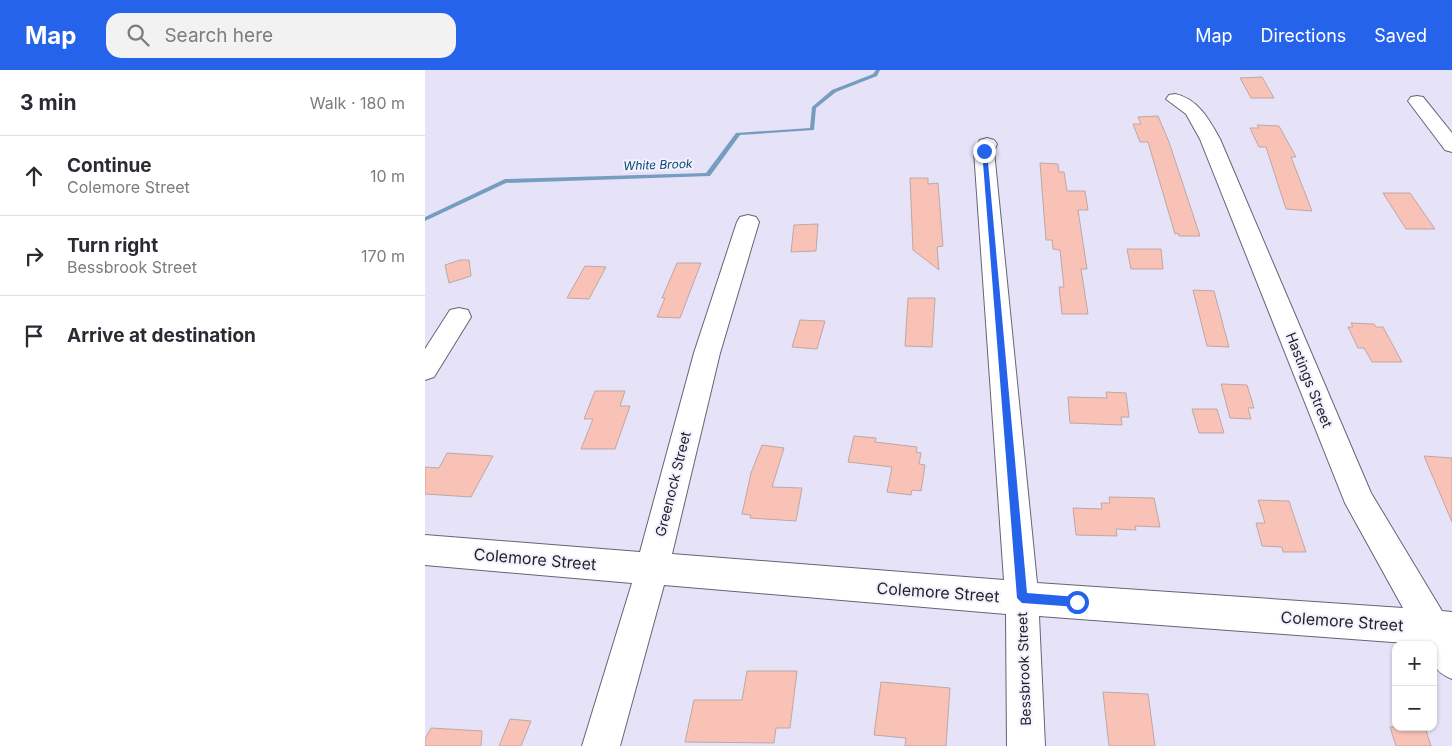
<!DOCTYPE html>
<meta charset="utf-8">
<style>
:root{--surface:#fff;--page:#f2f2f3;--text:#2b2b33;--muted:#7c7c81;--line:#e1e1e2;--accent:#2563eb}
body{margin:0;font-family:Inter,sans-serif;background:var(--page);color:var(--text)}
.controls{position:absolute;right:15px;bottom:15px;display:grid;overflow:hidden;border-radius:10px;box-shadow:0 1px 4px #0004}
.controls button{width:45px;height:45px;display:grid;place-items:center;padding:0;border:0;border-bottom:1px solid var(--line);background:var(--surface);color:var(--text);font:25px sans-serif}
.stop{position:absolute;width:15px;height:15px;margin:-11px;border:4px solid #2563eb;border-radius:50%;background:#fff}
.stop.end{background:#2563eb;border-color:#fff;box-shadow:0 1px 5px #0008}
.list{margin:0;padding:0;list-style:none}
h2{display:flex;justify-content:space-between;align-items:center;height:65px;margin:0;padding:0 20px;font-size:21px}
h2 small{font-size:16px;font-weight:400;color:var(--muted)}
.list li{display:grid;grid-template-columns:32px 1fr auto;gap:15px;align-items:center;box-sizing:border-box;height:80px;padding:0 20px;border-top:1px solid var(--line)}
.list b{display:block;font-size:19px;white-space:nowrap}
.list p{margin:0;font-size:16px;white-space:nowrap;color:var(--muted)}
.list em{font-size:16px;font-style:normal;color:var(--muted)}
.icon{flex:none;width:28px;height:28px;fill:none;stroke:currentColor;stroke-width:2;stroke-linecap:round;stroke-linejoin:round}
.map{position:relative;flex:none;width:1027px;height:676px;overflow:hidden}
header{display:flex;align-items:center;gap:30px;box-sizing:border-box;height:70px;padding:0 25px;background:var(--accent);color:#fff}
header strong{font-size:24px}
nav{display:flex;gap:28px;margin-inline-start:auto;font-size:18px}
.search{width:350px;height:45px;background:var(--page);display:flex;align-items:center;gap:12px;box-sizing:border-box;padding:0 18px;border-radius:15px;color:var(--muted);font-size:19px}
main{display:flex}
aside{flex:1;background:var(--surface)}
.map>svg:first-child{display:block}
.lines{fill:none;stroke-linecap:round;stroke-linejoin:round}
.stream{fill:#769dbf;fill-rule:evenodd}
.building{fill:#f9c2b7;stroke:#bfa7a3}
.minor-casing{stroke:#666375;stroke-width:2}
.minor{fill:#fff;fill-rule:evenodd}
.route{fill:#2563eb}
.labels{text-anchor:middle;stroke-width:4;stroke-linejoin:round;paint-order:stroke}
.far-water-label{font-size:12px;font-style:italic;fill:#064975;stroke:#f3f1fe}
.street-label{font-size:14px;fill:#201f27;stroke:#f3f1fe}
.near-street-label{font-size:16px;fill:#201f27;stroke:#f3f1fe}
</style>
<header>
<strong>Map</strong>
<div class="search"><svg class="icon" aria-label="search" viewBox="0 0 24 24"><circle cx="10" cy="10" r="6"/><path d="M15 15l6 6"/></svg>Search here</div>
<nav><a>Map</a><a>Directions</a><a>Saved</a></nav>
</header>
<main>
<aside>
<h2>3 min<small>Walk · 180 m</small></h2>
<ul class="list">
<li><svg class="icon" aria-label="ahead" viewBox="0 0 24 24"><path d="M12 20V5M6 11l6-6 6 6"/></svg><div><b>Continue</b><p>Colemore Street</p></div><em>10 m</em></li>
<li><svg class="icon" aria-label="right" viewBox="0 0 24 24"><path d="M7 20v-9h11M14 6l5 5-5 5"/></svg><div><b>Turn right</b><p>Bessbrook Street</p></div><em>170 m</em></li>
<li><svg class="icon" aria-label="arrive" viewBox="0 0 24 24"><path d="M6 21V4h12l-3 4 3 4H6"/></svg><div><b>Arrive at destination</b></div></li>
</ul>
</aside>
<div class="map">
<svg width="1027" height="676" viewBox="0 0 1027 676">
<rect width="100%" height="100%" fill="#e6e3f8"/>
<g class="lines">
<path class="stream" d="M451,0h4l-3,6 -41,16 -20,16 -2,22 -74,5 -30,41 -204,7 -81,38v-4l80,-38 201,-6 30,-40 74,-5 2,-21 20,-17 41,-16z"/>
</g>
<g class="building">
<path d="M837,7l12,21h-23l-11,-20z"/>
<path d="M733,46l11,26 31,94h-21l-1,-3 -3,1 -27,-92h-8l-7,-18h8l-3,-7z"/>
<path d="M832,55l22,1 17,31h-5l21,54 -26,-2 -20,-62h-7l-9,-19h9z"/>
<path d="M615,93l18,1 1,8h5l3,19h18l3,19h-10l9,59h-6l7,45h-26l-3,-27h5l-4,-37 -7,-1 -1,-9h-6z"/>
<path d="M485,108h18v6l10,-1 5,63 -6,1 2,23 -26,-20z"/>
<path d="M958,123h27l25,36h-29z"/>
<path d="M393,154l-2,27 -25,1 3,-27z"/>
<path d="M702,179h34l2,20h-32z"/>
<path d="M35,190h9l2,16 -22,7 -4,-18z"/>
<path d="M252,193h24l-21,55 -23,-1 8,-19h-3z"/>
<path d="M160,196l21,1 -17,32 -22,-1z"/>
<path d="M768,220l21,1 15,56 -22,-1z"/>
<path d="M483,228h27l-3,49 -27,-1z"/>
<path d="M375,250l25,1 -8,28 -25,-2z"/>
<path d="M926,253l23,1 2,3h7l19,35h-30l-8,-14h-6l-10,-21h5z"/>
<path d="M796,314l26,1 7,23h-6l3,11 -21,-1z"/>
<path d="M170,321h30l-5,15h10l-15,43h-34l12,-30h-9z"/>
<path d="M681,322l20,1 3,24h-8l1,8 -52,-2 -2,-26 39,1z"/>
<path d="M767,339h25l7,24h-25z"/>
<path d="M429,366l22,2 -1,4 42,5 -1,5 5,1 -2,11 6,1 -4,26 -9,-1 -1,5 -24,-3 5,-25 -44,-5z"/>
<path d="M337,375l22,3 -12,39 30,1 -6,33 -46,-3 1,-3 -9,-1 9,-41z"/>
<path d="M22,383l46,3 -22,41 -46,-3v-27l14,1z"/>
<path d="M999,386l28,2v64z"/>
<path d="M684,427l45,1 6,29 -25,-1 1,4 -20,-1 1,7 -41,-1 -3,-27 29,1 -1,-6h9z"/>
<path d="M833,430l31,1 17,51h-23l-1,-5 -20,-1 -6,-23h9z"/>
<path d="M322,601h50l-7,57h-14l-2,15 -89,-1 9,-42h48z"/>
<path d="M456,612l69,6 -4,58h-41l1,-8 -32,-3z"/>
<path d="M678,622l45,2 7,52h-46z"/>
<path d="M85,649l21,2 -10,25h-22z"/>
<path d="M965,657h35l6,19h-35z"/>
<path d="M6,658l51,3 -1,15h-56v-7z"/>
</g>
<g class="lines">
<g class="minor-casing">
<g id="minor">
<path d="M750,24c23,5 34,25 45,45l151,354 71,118 10,1v67c-19,-8 -19,-15 -19,-34l-394,-29 6,130h-38l-1,-132 -342,-29 -44,161h-38l50,-163 -207,-18v-30l215,17 54,-199 43,-131 3,-5 8,-2 8,2 3,5 -39,131 -48,201 332,26 -30,-429 6,-11 7,-2 7,2 3,4 -3,7 43,432 366,25 -58,-105 -145,-364 -14,-25 -20,-15 3,-4z"/>
<path d="M992,26l6,1 29,36v19l-7,-2 -37,-49 3,-4z"/>
<path d="M34,238l9,2 3,7 -37,60 -9,3v-31l25,-39z"/>
</g>
</g>
<use href="#minor" class="minor"/>
</g>
<path class="route" d="M557,80l5,1 40,442 50,4 5,5 -5,5 -55,-4 -5,-5z"/>
<g class="labels">
<g class="far-water-label">
<text transform="translate(233 95) rotate(-2)" y="4">White Brook</text>
</g>
<g class="street-label">
<text transform="translate(884 310) rotate(68)" y="5">Hastings Street</text>
<text transform="translate(248 414) rotate(-76)" y="5">Greenock Street</text>
<text transform="translate(599 599) rotate(-92)" y="5">Bessbrook Street</text>
</g>
<g class="near-street-label">
<text transform="translate(110 489) rotate(5)" y="6">Colemore Street</text>
<text transform="translate(513 522) rotate(4)" y="6">Colemore Street</text>
<text transform="translate(917 551) rotate(4)" y="6">Colemore Street</text>
</g>
</g>
</svg>
<div class="controls">
<button>+</button>
<button>−</button>
</div>
<div class="stop" style="left:652px;top:532px"></div>
<div class="stop end" style="left:559px;top:81px"></div>
</div>
</main>
